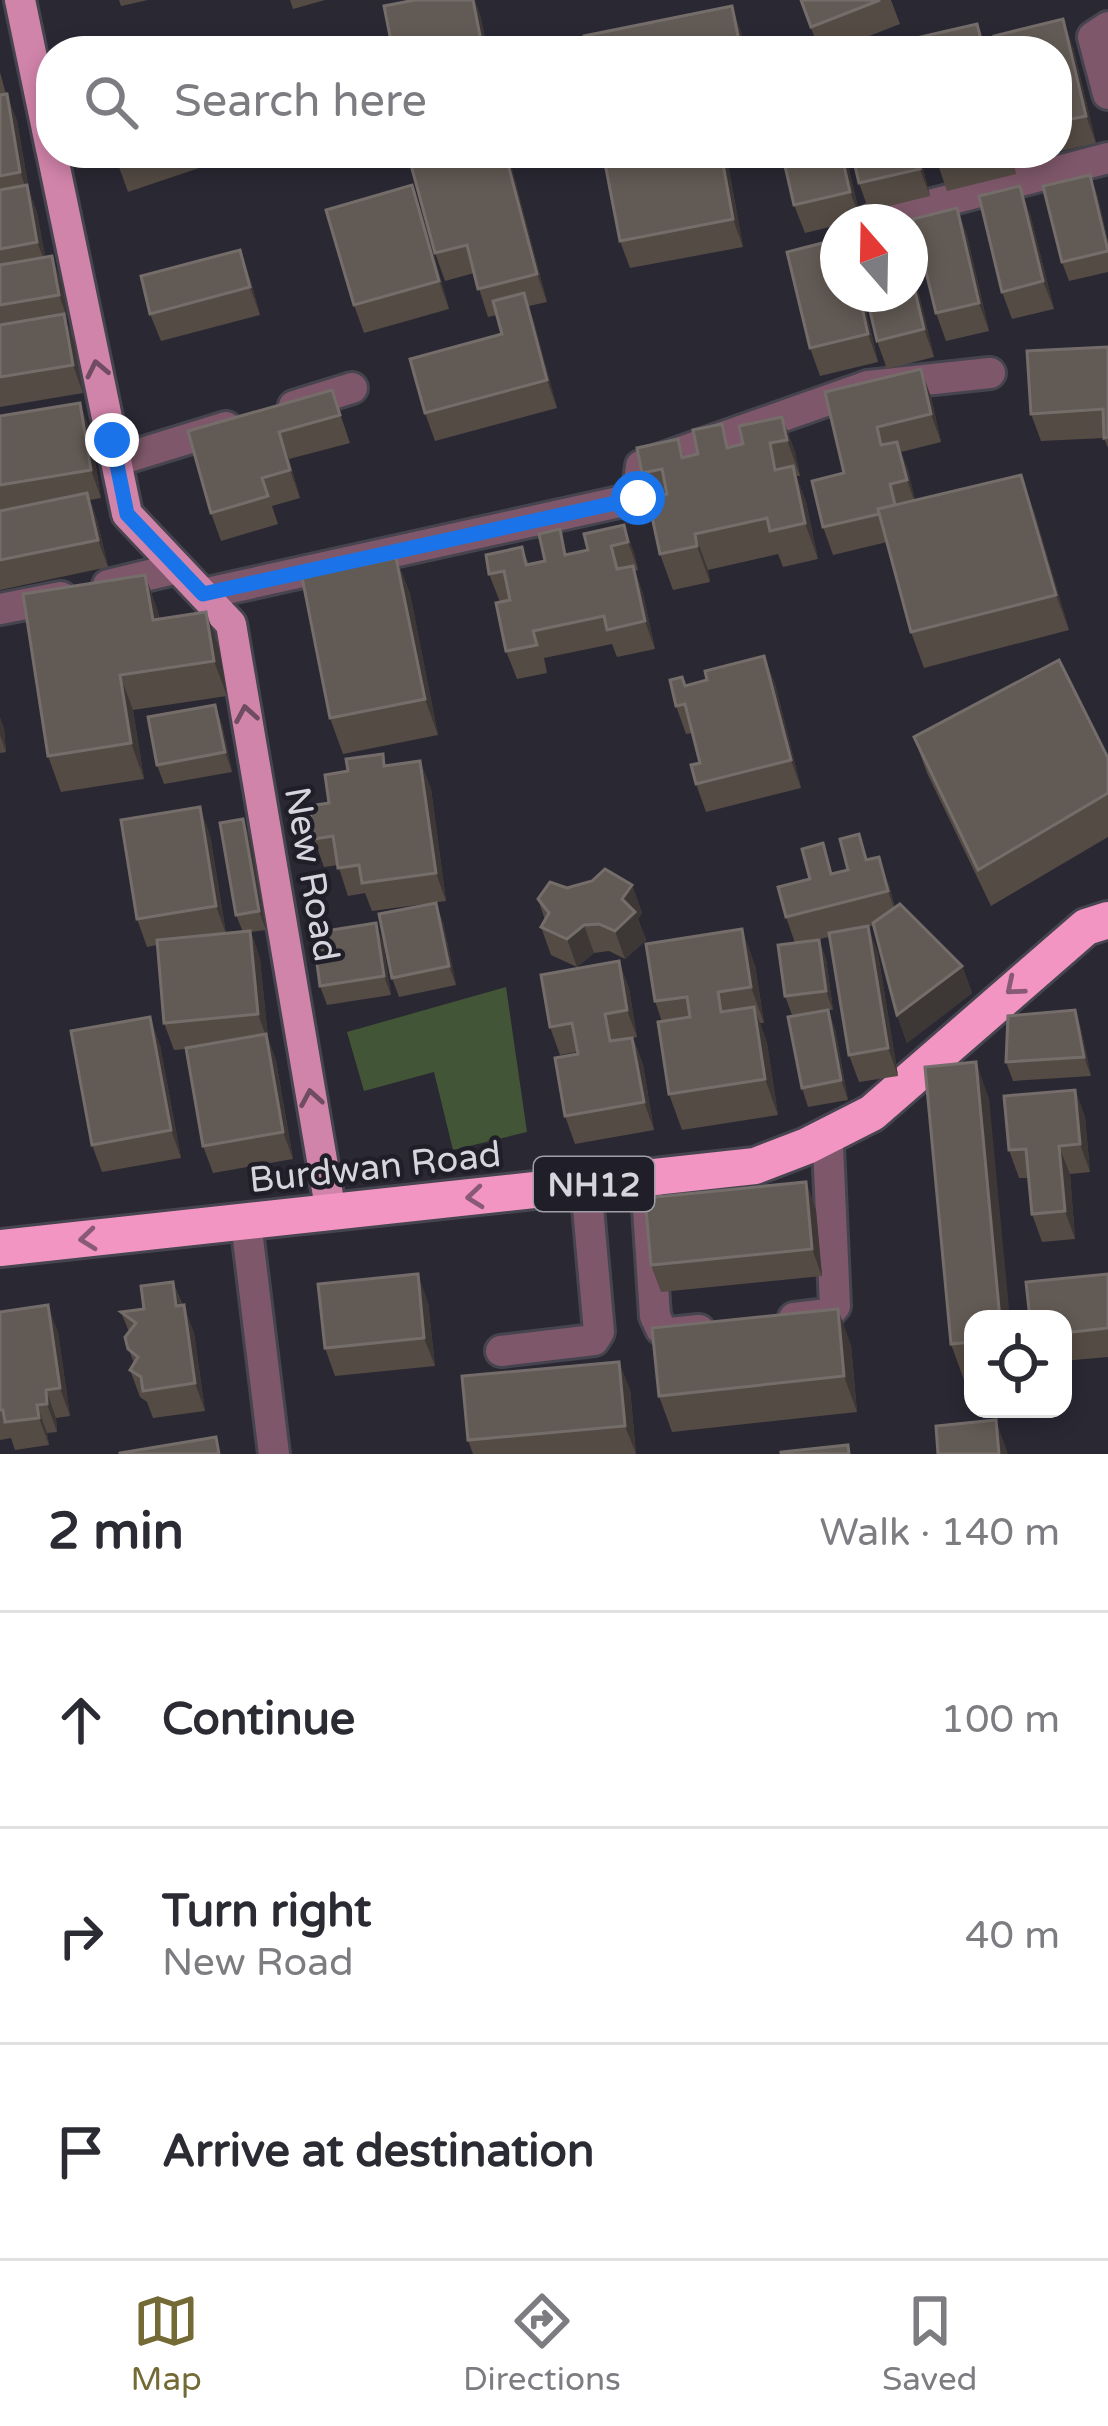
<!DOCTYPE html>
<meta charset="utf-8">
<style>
:root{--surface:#fff;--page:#f2f2f3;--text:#2b2b33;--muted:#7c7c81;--line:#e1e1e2;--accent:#746a35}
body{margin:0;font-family:"Varela Round",sans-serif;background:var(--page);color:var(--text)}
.controls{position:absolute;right:36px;bottom:36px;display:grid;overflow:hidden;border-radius:24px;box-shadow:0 6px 18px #0003}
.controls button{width:108px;height:108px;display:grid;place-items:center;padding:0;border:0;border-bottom:3px solid var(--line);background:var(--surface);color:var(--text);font:60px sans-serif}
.compass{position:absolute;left:820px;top:204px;width:108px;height:108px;border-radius:50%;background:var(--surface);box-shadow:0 6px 18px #0003;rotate:340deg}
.stop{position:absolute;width:36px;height:36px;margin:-27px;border:9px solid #1a73e8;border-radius:50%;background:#fff}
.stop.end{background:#1a73e8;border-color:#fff;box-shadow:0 3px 12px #0008}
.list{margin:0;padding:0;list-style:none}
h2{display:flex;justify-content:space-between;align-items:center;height:156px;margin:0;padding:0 48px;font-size:51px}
h2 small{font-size:39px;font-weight:400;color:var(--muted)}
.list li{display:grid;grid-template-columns:78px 1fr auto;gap:36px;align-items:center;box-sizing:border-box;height:216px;padding:0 48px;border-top:3px solid var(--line)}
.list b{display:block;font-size:45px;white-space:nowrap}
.list p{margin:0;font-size:39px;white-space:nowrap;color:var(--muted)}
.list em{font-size:39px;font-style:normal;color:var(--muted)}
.icon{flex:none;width:66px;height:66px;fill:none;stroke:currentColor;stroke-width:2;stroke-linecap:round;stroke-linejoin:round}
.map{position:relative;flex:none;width:1108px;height:1454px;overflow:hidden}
.search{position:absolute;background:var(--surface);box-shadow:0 6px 18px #0003;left:36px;right:36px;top:36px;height:132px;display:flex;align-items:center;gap:30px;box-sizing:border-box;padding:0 42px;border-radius:48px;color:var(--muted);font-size:45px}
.sheet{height:804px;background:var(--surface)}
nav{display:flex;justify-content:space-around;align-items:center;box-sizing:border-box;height:168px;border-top:3px solid var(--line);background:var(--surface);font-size:33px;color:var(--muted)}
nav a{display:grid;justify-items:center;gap:6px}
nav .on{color:var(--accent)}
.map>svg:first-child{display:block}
.pitch{fill:#435537}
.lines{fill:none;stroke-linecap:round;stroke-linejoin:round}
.minor-casing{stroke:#46444e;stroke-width:36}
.major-casing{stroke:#46444e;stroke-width:36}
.highway-casing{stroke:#46444e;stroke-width:42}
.minor{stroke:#7e586a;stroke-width:30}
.major{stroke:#d184aa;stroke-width:30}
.highway{stroke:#f295c3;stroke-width:36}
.wall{fill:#544b44}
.shaded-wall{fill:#3d3736}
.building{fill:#625a54;stroke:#746d6a;stroke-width:3}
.oneway{stroke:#704c63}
.oneway2{stroke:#895a76}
.route{stroke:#1a73e8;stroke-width:15}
.labels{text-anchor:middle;stroke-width:9;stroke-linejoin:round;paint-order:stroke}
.shield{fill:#201f29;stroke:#9f9ea7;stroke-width:3}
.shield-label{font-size:33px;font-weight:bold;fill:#d6d5dd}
.street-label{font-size:36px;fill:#d6d5dd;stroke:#201f29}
</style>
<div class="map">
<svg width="1108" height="1454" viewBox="0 0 1108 1454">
<rect width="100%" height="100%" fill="#2a2833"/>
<path class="pitch" d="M506,987l21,145 -74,18 -19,-78 -70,19 -17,-59z"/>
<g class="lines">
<g class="minor-casing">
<g id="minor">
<path d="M1108,27l-15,10 15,57"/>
<path d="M869,221l239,-63"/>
<path d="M294,406l58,-18"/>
<path d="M116,461l110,-34"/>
<path d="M108,585l70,-17"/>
<path d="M203,594l434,-96 4,-32 227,-80 122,-13"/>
<path d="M0,609l61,-12"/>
<path d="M646,1178l9,138 6,13 9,4 29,-3"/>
<path d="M246,1222l28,232"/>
<path d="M794,1318l34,-4 7,-8 -7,-160 -8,-7"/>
<path d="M501,1351l93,-11 5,-8 -13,-147"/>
</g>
</g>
<g class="major-casing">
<g id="major">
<path d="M20,0l31,149"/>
<path d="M52,153l75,361 104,110 100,589"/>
</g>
</g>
<g class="highway-casing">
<path id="highway" d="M0,1248l755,-82 52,-20 65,-33 214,-186 22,-7"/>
</g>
<use href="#minor" class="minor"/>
<use href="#major" class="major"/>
<use href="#highway" class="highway"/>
</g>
<g class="wall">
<path d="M119,0h29l-27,6z"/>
<path d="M290,0h35l-32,9z"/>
<path d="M800,0h91l9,24 -69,27h-11z"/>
<path d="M1073,47l23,96 -39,9v-101z"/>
<path d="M0,72l6,22 11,27 12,69 8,23 8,44 17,27 5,39 7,19 9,51 -83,14z"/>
<path d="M114,153h100l3,9 -89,30z"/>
<path d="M726,153l17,94 -113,21 -10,-27z"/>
<path d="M845,153l16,67 -23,2v3l-33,8 -11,-28z"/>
<path d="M919,153l11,43 -61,15 -10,-28z"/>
<path d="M934,153h78l4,21 -69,17z"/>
<path d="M1025,153h30l-28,6z"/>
<path d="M512,169l35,133 -18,4 28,102 -122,33 -10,-28 77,-79 -5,-19 -9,2 -14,-44 -29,8 -10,-28z"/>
<path d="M412,185l10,28 27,96 -85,24 -10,-28z"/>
<path d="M1097,194l11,48v30l-39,9 -7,-19z"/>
<path d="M957,208l10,28 22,95 -43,10 -10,-28z"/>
<path d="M1030,214l24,95 -42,10 -10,-27z"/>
<path d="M910,257l24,100 -47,12 -10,-28z"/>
<path d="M250,278l10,37 -99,26 -11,-27z"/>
<path d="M838,294h24l16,68 -58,14 -10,-28z"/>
<path d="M1108,347v101l-4,-10 -63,3 -10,-27z"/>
<path d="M332,390l18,53 -61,16 11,39 -28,8 6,18 -57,17 -10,-28 -23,-82z"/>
<path d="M825,392l106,5 10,45 -40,10 14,48 119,11 35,119 -145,38 -13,-36 -24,-90 -54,13 -10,-28 21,-54z"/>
<path d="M0,416l90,14 11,68 -11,2 7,20 11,47 -108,23z"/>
<path d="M782,417l13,35 5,24h-4l10,26 12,57 -35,8 -5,-13 -70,16 2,12 -37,8 -13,-36 -9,-57 -9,-24 36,-34 6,19 59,-14z"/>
<path d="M624,525l10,28 4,17 -3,1 8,23 12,55 -38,8 -5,-13 -68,14 3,15 -30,6 -11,-28 -6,-49 -11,-28 33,-27 7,18 59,-15z"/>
<path d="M396,558l14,36 28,141 -95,19 -13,-36z"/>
<path d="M145,575l15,44 46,-7 13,36 8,48 -94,14 11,69 -83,13 -13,-36z"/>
<path d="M764,656l11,28 26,104 -95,24 -10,-28 4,-21 -8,-30 -6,1 -10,-28 10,-20 21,-6z"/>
<path d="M0,718l4,11 2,23 -6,1z"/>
<path d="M222,724l10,48 -68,12 -7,-19z"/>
<path d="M914,737l194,21v79l-117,69 -64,-133z"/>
<path d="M420,761l11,28 15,112 -74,10 -7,-18 -17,3 -10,-31 -14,2 -10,-28 15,-36 58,-37z"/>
<path d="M859,834l9,26 21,25 6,23 67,58 10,27 -65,50 -10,-28 -23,-90 -6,2 10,27 20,122 -39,6 -10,-27 -20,-118 -14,3h4l7,19 7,51h-5l7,19 13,71 -40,7 -6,-19 18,-77 -28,4 -7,-19 10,-53 -9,-26 24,-38 38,-9z"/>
<path d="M210,835l16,98 17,-1 -7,-17 14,-77 16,92 -15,2 9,27 8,79 8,23 17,98 -80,14 -10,-27 -17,-97 -12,1 -10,-27 -7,-78 -10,2 -10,-28z"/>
<path d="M632,885l10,28 -4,6 8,21 -21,19 -16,-8 -15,2 -17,14 -26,-12 -10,-28 4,-7 -7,-21 29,-11z"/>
<path d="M443,922l13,63 -57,12 -7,-19z"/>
<path d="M383,942l8,53 -64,10 -7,-19z"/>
<path d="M619,961l10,28 8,48 -4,1 10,27 11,65 -79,14 -10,-28 12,-64 -17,3 -10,-28z"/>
<path d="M755,965l9,58h-4l7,20 11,72 -96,15 -13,-36 -7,-72 -7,-21z"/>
<path d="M1075,1010l6,19 10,47 -78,5 -7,-19z"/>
<path d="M160,1045l21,113 -79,14 -10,-27z"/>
<path d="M1075,1090l10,27 5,55 -20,2 5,65 -33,3 -10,-28 -3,-36h-10l-10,-28z"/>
<path d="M989,1098l-16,221v60l-9,1 -13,-36z"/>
<path d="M806,1182l10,28 6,66 -161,16 -10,-27z"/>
<path d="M1108,1274v83l-45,4v-42z"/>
<path d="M173,1282l21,51 11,78 -52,7 -6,-16 -7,-5 -10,-27 4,-6 -9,-27 4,-5 -8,-20 23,-3z"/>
<path d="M428,1302l7,64 -100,10 -10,-28z"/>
<path d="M0,1312l58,20 12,84 -14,2 1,14 -10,1 2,12 -34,5 -4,-12 -11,2z"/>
<path d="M851,1345l6,67 -185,20 -13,-36z"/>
<path d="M630,1389l6,65h-163l-5,-14z"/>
</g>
<g class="shaded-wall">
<path d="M473,0h2l6,17 7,34h-5z"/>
<path d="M732,6l10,28 4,17h-5z"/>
<path d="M1063,19l10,28 23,96 -10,-27z"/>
<path d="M7,94l10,27 12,69 8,23 11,57 -11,-28 -8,-46 -9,-24z"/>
<path d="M505,153l7,16 35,133 -10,-28z"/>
<path d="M721,153h5l17,94 -10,-28z"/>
<path d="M841,153h4l16,67 -11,-28z"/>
<path d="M916,153h3l11,43 -10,-27z"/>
<path d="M1090,175l7,19 11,48v10z"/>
<path d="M412,185l10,28 27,96 -10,-28z"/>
<path d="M1020,186l10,28 24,95 -11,-28z"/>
<path d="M957,208l10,28 22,95 -10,-28z"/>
<path d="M240,250l10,28 10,37 -10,-28z"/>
<path d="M52,256l10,28 7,39 -10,-28z"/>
<path d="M910,257l24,100 -10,-28 -14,-59z"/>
<path d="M524,293l10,28 23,87 -10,-28z"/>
<path d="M859,294h3l16,68 -10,-28z"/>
<path d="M64,314l10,28 9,51 -10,-28z"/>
<path d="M921,369l10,28 10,45 -10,-28z"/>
<path d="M80,403l10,27 11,68 -10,-28z"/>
<path d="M782,417l13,35 5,24 -13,-36z"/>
<path d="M279,432l10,27 11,39 -10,-28z"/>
<path d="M897,442l11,27 9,39 -10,-28z"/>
<path d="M793,466l13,36 12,57 -13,-36z"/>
<path d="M1021,475l13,36 35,119 -13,-35z"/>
<path d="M87,493l10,27 11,47 -10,-27z"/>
<path d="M624,525l10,28 4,17 -10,-28z"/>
<path d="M695,534l13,36 2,12 -13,-36z"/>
<path d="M396,558l14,36 28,141 -13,-36z"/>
<path d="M633,566l10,28 12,55 -10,-28z"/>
<path d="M145,575l13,36 8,45 -13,-36z"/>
<path d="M206,612l13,36 8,48 -13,-35z"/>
<path d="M764,656l11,28 26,104 -10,-28z"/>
<path d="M120,675l13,35 11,69 -13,-36z"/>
<path d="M215,705l7,19 10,48 -7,-20z"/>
<path d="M0,718l4,11 2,23 -6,-17z"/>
<path d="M420,761l11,28 15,112 -10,-28z"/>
<path d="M200,807l10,28 16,99 -10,-28z"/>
<path d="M243,819l7,19 16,92 -7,-19z"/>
<path d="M879,857l10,28 9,34 -10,-28z"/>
<path d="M632,885l10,28 -4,6 8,21 -21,19 -10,-28 7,-32z"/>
<path d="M436,903l7,19 13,63 -7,-19z"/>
<path d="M376,923l7,19 8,53 -7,-19z"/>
<path d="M584,925l10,28 -17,14 -10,-28z"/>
<path d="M868,926l10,28 20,122 -10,-28z"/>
<path d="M742,929l13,36 9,58 -13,-36z"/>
<path d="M250,931l10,28 8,79 8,23 17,98 -10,-27 -16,-93 -9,-25z"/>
<path d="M819,940l7,19 7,51 -7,-19z"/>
<path d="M619,961l10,28 8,48 -10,-27z"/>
<path d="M962,966l10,27 -65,50 -10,-28z"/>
<path d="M754,1007l13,36 11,72 -13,-36z"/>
<path d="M828,1010l7,19 13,71 -7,-20z"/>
<path d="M1075,1010l6,19 10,47 -7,-19z"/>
<path d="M150,1017l10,28 21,113 -10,-28z"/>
<path d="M632,1038l11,27 11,65 -10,-28z"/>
<path d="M976,1062l13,36 21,221h-10z"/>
<path d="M1075,1090l10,27 5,55 -10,-28z"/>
<path d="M1059,1146l11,28 5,65 -10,-28z"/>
<path d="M806,1182l10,28 6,66 -10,-27z"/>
<path d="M418,1274l10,28 7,64 -11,-28z"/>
<path d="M173,1282l10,28 -7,-4z"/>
<path d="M48,1305l10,27 12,84 -10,-28z"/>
<path d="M184,1305l10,28 11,78 -10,-28z"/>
<path d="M838,1309l13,36 6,67 -13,-36z"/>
<path d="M619,1362l11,27 6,65 -11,-28z"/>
<path d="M46,1390l10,28 1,14 -10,-28z"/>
<path d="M37,1405l10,28 2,12 -10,-27z"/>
<path d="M996,1420l12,34h-9z"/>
</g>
<g class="building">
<path d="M415,0h58l10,51h-90l-9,-45z"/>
<path d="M801,0h79l-69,27z"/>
<path d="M732,6l9,45h-154l-3,-15z"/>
<path d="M1063,19l23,97 -29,6v-71h-59l-4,-15z"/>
<path d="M977,24l7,27h-74l-3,-11z"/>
<path d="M889,41l3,10h-43z"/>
<path d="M7,94l13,78 -20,4v-81z"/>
<path d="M114,153h37l-33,11z"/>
<path d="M456,153h49l32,121 -59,15 -11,-44 -32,8 -24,-88z"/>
<path d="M603,153h118l12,66 -113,22z"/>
<path d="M782,153h59l9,39 -56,13z"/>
<path d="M852,153h64l4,16 -61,14z"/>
<path d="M934,153h44l-41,10z"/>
<path d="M1090,175l18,76 -46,11 -19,-76z"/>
<path d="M27,185l10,57 -37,7v-59z"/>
<path d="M412,185l27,96 -85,24 -28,-95z"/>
<path d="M1020,186l23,95 -41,11 -23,-96z"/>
<path d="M957,208l22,95 -43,10 -23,-94z"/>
<path d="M838,239v55h21l9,40 -58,14 -23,-96z"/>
<path d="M240,250l10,37 -100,27 -9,-38z"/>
<path d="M52,256l7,39 -59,10v-40z"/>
<path d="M910,270l14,59 -47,12 -11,-47h44z"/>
<path d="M524,293l23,87 -122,33 -15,-54 92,-25 -9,-33z"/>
<path d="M64,314l9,51 -73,12v-52z"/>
<path d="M1108,347v90l-4,1 -1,-29 -72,5 -4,-63z"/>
<path d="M921,369l10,45 -54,13 4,18 16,-3 10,38 -17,4 5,21 -17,4 1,5 -56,13 -11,-46 32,-8 -19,-81z"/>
<path d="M332,390l8,25 -61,17 11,38 -28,8 6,18 -57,17 -23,-82z"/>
<path d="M80,403l11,67 -91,15v-69z"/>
<path d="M782,417l5,23 -17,3 5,27 18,-4 12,57 -35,8 -3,-13 -72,16 2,12 -37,8 -12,-56 19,-4 -5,-25 -20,4 -5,-25 41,-9 4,19 16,-4 -5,-24 29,-6 5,24 16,-4 -4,-18z"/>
<path d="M1021,475l35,120 -145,37 -33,-123z"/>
<path d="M87,493l11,47 -98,20v-49z"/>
<path d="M624,525l4,17 -17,4 6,23 16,-3 12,55 -38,9 -3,-14 -71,15 4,14 -31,6 -10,-48 14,-3 -6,-29 -15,3 -3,-19 36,-8 4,18 19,-4 -6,-27 21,-5 5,26 23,-5 -4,-16z"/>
<path d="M396,558l29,141 -95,19 -28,-141z"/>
<path d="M145,575l8,45 53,-8 8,49 -94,14 11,68 -83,13 -25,-162z"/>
<path d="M764,656l27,104 -95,24 -5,-19 9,-2 -15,-59 -9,2 -6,-26 12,-3 3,9 22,-6 -2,-9z"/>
<path d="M1059,660l49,98v35l-130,77 -64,-133z"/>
<path d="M215,705l10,47 -68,13 -9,-48z"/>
<path d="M383,754l1,12 36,-5 16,112 -74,10 -3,-18 -21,3 -5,-32 -19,3 -5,-33 20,-3 -4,-28 23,-4 -2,-12z"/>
<path d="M200,807l16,99 -79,13 -16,-99z"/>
<path d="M243,819l16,92 -23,4 -16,-92z"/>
<path d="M859,834l7,26 13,-3 9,34 -102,26 -8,-30 32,-8 -8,-30 21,-6 8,31 17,-4 -8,-31z"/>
<path d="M605,869l27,16 -10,14 13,13 -20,19 -16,-7 -15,1 -17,14 -26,-12 8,-14 -11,-14 12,-17 17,6 25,-7z"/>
<path d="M436,903l13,63 -57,12 -13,-64z"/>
<path d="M900,904l62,62 -65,49 -24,-92z"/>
<path d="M376,923l8,53 -64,10 -7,-53z"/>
<path d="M868,926l20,122 -39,7 -20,-122z"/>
<path d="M742,929l9,58 -33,5 3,20 33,-5 11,72 -96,15 -11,-72 32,-5 -3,-20 -32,4 -9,-57z"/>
<path d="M250,931l8,83 -94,9 -7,-83z"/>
<path d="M819,940l7,51 -41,5 -7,-51z"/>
<path d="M619,961l8,49 -22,4 5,27 22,-3 12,64 -79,14 -10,-58 23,-4 -6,-31 -22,4 -9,-52z"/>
<path d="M828,1010l13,70 -39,8 -14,-71z"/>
<path d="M1075,1010l9,47 -78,5 2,-46z"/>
<path d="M150,1017l21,113 -79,15 -21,-114z"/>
<path d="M266,1034l17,98 -80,14 -17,-98z"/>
<path d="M976,1062l24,257h-27v23l-22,2 -26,-277z"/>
<path d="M1075,1090l5,54 -21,2 6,65 -33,3 -6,-65 -17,1 -5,-54z"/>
<path d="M806,1182l6,67 -161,16 -6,-67z"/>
<path d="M418,1274l6,64 -99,10 -7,-64z"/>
<path d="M1108,1274v54l-45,5v-14h-33l-4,-37z"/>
<path d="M173,1282l3,24 8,-1 11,78 -52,8 -2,-14 -11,-7 8,-13 -10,-8 -3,-12 11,-14 -15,-11 23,-3 -3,-23z"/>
<path d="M48,1305l12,83 -14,2 1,14 -10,1 2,13 -34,4 -2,-12h-3v-98z"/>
<path d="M838,1309l6,67 -185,20 -7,-68z"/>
<path d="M619,1362l6,64 -157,14 -6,-64z"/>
<path d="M996,1420l3,34h-61l-2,-28z"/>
<path d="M216,1437l3,17h-99v-1z"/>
<path d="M848,1445l1,9h-68v-2z"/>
</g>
<defs><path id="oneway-chevron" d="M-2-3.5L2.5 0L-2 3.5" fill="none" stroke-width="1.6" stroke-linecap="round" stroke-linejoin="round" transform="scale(3)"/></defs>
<g class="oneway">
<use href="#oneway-chevron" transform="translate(97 369) rotate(-102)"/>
<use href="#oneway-chevron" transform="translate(246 714) rotate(-100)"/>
<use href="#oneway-chevron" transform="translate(311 1098) rotate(-100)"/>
</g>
<g class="oneway2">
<use href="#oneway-chevron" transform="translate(1014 987) rotate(140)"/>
<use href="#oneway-chevron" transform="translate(475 1197) rotate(174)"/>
<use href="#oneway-chevron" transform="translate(88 1239) rotate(174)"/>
</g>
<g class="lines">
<path class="route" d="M112,440l15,74 76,80 435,-96"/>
</g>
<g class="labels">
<rect class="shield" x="534" y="1157" width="120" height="54" rx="9"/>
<g class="shield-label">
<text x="594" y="1196">NH12</text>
</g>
<g class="street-label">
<text transform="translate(313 874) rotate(80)" y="13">New Road</text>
<text transform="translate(375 1166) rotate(-6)" y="13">Burdwan Road</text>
</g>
</g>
</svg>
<div class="controls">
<button><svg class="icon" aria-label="locate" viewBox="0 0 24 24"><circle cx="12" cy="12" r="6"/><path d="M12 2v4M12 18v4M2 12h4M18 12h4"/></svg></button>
</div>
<svg class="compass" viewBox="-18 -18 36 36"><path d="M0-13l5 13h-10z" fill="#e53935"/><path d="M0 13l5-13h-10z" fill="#7c7c81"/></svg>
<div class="stop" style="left:638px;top:498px"></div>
<div class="stop end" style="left:112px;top:440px"></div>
<div class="search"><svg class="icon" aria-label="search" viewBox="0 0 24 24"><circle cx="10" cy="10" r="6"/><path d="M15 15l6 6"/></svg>Search here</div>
</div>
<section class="sheet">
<h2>2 min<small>Walk · 140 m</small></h2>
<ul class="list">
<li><svg class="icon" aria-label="ahead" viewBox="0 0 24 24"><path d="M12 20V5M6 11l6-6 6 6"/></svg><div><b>Continue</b></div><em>100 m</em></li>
<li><svg class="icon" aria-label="right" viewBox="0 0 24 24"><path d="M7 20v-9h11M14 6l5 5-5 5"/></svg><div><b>Turn right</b><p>New Road</p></div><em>40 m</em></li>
<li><svg class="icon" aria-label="arrive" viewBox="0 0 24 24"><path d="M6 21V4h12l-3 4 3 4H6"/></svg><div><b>Arrive at destination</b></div></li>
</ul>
</section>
<nav>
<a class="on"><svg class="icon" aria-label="map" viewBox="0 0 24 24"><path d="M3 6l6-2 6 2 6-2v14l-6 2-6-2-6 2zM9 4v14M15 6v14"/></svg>Map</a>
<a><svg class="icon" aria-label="directions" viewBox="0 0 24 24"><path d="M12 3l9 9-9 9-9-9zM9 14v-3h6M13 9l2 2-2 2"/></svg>Directions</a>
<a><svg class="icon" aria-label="saved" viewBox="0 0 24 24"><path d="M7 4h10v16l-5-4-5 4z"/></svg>Saved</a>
</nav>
